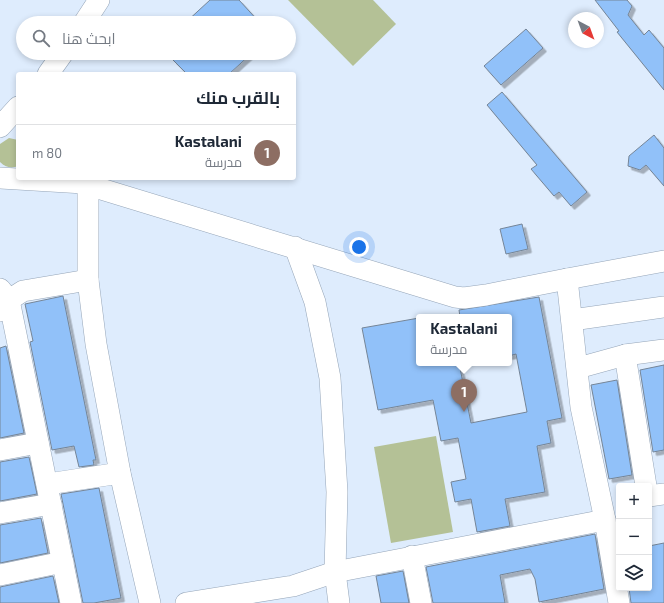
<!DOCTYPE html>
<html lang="ar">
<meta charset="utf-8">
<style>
:root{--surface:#fff;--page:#f2f2f3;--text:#1f2937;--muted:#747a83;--line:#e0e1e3;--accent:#d93025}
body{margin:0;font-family:"Exo 2",Cairo,sans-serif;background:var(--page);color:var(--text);direction:rtl}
.controls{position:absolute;right:12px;bottom:12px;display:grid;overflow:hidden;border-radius:4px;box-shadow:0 2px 6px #0003}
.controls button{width:36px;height:36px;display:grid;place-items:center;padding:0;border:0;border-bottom:1px solid var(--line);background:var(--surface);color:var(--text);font:20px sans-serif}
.compass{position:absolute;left:568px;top:12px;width:36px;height:36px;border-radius:50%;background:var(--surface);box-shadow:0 2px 6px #0003;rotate:139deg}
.you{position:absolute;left:359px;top:247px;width:14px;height:14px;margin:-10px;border:3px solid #fff;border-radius:50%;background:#1a73e8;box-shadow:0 0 0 6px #1a73e833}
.badge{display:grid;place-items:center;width:26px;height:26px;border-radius:50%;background:var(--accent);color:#fff;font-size:13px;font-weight:700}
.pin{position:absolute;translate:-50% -33px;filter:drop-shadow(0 1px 2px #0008)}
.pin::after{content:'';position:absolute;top:21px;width:14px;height:12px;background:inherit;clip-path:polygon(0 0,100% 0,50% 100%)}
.popup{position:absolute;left:416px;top:314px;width:96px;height:52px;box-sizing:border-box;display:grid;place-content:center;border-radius:4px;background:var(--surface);filter:drop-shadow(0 1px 3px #0005);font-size:13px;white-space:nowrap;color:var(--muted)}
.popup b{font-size:15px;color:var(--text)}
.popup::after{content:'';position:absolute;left:50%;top:100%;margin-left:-8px;border:8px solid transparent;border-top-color:var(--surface)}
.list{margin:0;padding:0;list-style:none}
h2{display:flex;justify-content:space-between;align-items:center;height:52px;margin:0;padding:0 16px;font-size:17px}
h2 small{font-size:13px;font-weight:400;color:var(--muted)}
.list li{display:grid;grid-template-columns:26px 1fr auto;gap:12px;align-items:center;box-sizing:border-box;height:56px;padding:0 16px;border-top:1px solid var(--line)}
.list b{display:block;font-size:15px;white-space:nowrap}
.list p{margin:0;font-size:13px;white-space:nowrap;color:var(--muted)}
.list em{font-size:13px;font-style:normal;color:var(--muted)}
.icon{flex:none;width:22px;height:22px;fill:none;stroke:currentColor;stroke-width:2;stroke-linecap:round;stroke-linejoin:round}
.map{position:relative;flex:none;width:664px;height:603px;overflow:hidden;direction:ltr}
.search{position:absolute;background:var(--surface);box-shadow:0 2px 6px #0003;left:16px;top:16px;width:280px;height:44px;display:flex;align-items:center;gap:10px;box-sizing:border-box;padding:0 14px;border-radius:22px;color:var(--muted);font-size:15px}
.panel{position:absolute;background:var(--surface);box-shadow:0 2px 6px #0003;left:16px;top:72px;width:280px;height:108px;border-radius:4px;direction:rtl}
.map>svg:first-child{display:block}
.green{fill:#b4c196}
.building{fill:#91c1f9;stroke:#758597;filter:url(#shadow)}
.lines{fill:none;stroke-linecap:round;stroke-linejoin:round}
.minor-casing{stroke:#95a5b8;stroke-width:22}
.minor{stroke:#fff;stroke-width:21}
</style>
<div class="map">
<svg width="664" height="603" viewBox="0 0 664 603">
<defs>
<filter id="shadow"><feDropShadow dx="3.5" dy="3.5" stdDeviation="0" flood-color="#0004"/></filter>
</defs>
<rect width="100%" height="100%" fill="#deecfd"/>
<g class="green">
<path d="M288,0h85l23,24 -43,42z"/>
<path d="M9,138l9,2v26c-7,3 -13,1 -18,-4v-18z"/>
<path d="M436,436l17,96 -62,11 -17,-96z"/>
</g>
<g class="building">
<path d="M210,0h29l21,23h-75z"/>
<path d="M595,0h32l5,6 -4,9 16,20 5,-5 15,18v42l-47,-58 2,-1z"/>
<path d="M526,29l17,19 -42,37 -17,-19z"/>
<path d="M181,53h71l-23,21h-42l-14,-14z"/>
<path d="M502,92l85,100 -16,14 -12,-14 -5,4 -23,-27 6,-4 -50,-60z"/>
<path d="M654,135l10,13v38l-18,-21 -6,5 -12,-4 1,-10z"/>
<path d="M522,224l6,25 -22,5 -6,-25z"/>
<path d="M63,296l33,164h-3l1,5 -15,2 -5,-21 -22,4 -22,-108 3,-1 -8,-37z"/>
<path d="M539,297l23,121 -15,3 4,22 -14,3 8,46 -40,7 5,27 -33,6 -6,-33 -16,3 -4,-20 15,-3 -8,-41 -17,3 -8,-41 -55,10 -16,-82 57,-10v45h40l12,60 56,-11 -11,-58 -7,2v-39h-49l-1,-7z"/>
<path d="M6,346l18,87 -24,5v-90z"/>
<path d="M664,365v85l-11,2 -13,-82z"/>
<path d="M617,380l15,95 -23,4 -18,-94z"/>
<path d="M29,457l8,37 -37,7v-39z"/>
<path d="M99,488l22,110 -27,5h-11l-22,-109z"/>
<path d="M41,518l7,35 -48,10v-38z"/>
<path d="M595,534l9,55 -65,13 -4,-23 -5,-10 -30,6 5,28h-72l-7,-36z"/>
<path d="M664,543v60h-33l-2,-15h20v-42z"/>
<path d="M403,571l6,32h-28l-5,-27z"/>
<path d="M53,576l6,27h-59v-16z"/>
</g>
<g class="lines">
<g class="minor-casing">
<g id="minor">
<path d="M84,23l15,-23"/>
<path d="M48,74l15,-21"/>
<path d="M0,127l18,-20"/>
<path d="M0,178l84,5"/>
<path d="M78,178l10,7 367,112 9,1 22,-3 81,-16 14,128 24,113 14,83"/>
<path d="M88,185v95l8,64 24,129 30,130"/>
<path d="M295,247l20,55 15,76 7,114 -2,80 4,31"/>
<path d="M567,279l97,-18"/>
<path d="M0,289l9,11 62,303"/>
<path d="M0,311l9,-11 14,-9 65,-11"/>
<path d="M572,320l92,-13"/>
<path d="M625,355l21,131"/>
<path d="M578,368l47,-13 39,-5"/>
<path d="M0,450l38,-7"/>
<path d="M48,484l72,-11"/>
<path d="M649,496l15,-2"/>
<path d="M0,513l51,-9"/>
<path d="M412,556l9,47"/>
<path d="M0,575l63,-13"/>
<path d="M186,603l107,-17 42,-14 270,-52"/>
</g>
</g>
<use href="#minor" class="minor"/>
</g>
</svg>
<div class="controls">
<button>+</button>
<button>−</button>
<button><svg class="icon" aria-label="layers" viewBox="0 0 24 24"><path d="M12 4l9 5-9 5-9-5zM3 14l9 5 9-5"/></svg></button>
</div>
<svg class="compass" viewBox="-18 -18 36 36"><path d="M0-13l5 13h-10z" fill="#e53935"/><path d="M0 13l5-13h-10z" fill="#747a83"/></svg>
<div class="you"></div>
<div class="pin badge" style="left:464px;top:412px;background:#8d6e63">1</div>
<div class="popup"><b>Kastalani</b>مدرسة</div>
<div class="search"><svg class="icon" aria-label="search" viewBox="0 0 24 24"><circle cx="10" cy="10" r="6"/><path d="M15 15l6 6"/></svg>ابحث هنا</div>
<section class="panel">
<h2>بالقرب منك<small></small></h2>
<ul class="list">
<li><span class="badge" style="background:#8d6e63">1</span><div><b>Kastalani</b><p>مدرسة</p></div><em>80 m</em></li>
</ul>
</section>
</div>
